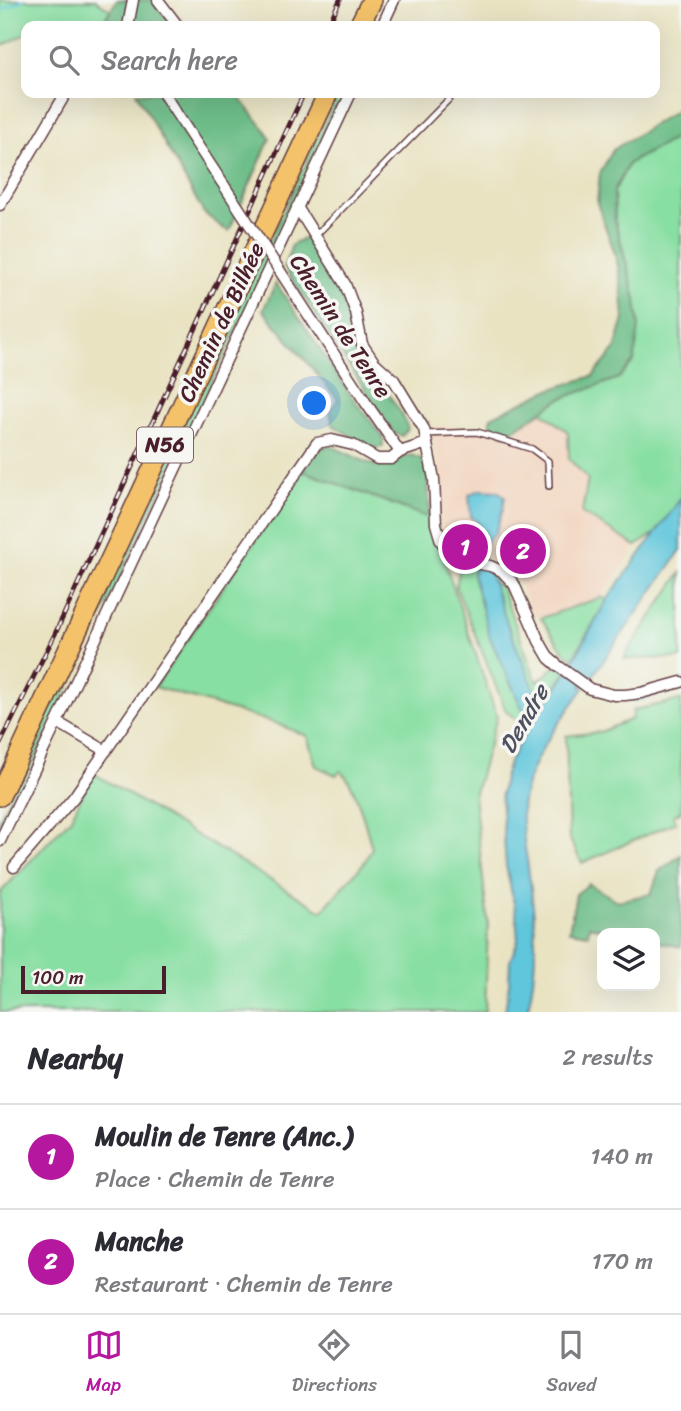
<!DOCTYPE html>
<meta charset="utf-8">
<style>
:root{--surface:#fff;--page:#f7f7f7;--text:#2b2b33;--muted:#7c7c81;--line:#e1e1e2;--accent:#b5179e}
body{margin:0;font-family:Sriracha,sans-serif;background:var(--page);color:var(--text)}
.controls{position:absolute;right:21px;bottom:21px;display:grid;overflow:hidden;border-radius:14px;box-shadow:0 7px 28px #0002}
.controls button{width:63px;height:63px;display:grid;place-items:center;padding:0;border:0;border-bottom:2px solid var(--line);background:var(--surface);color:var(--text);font:35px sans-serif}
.scale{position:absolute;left:21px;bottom:18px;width:145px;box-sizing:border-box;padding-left:7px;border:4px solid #4a1f2b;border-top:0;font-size:19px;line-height:24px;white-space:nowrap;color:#4a1f2b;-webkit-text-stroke:5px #f6f6f2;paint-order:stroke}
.you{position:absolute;left:315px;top:404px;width:24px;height:24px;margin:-18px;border:5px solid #fff;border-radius:50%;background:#1a73e8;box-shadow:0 0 0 10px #1a73e833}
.badge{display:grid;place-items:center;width:46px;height:46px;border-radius:50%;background:var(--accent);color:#fff;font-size:23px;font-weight:700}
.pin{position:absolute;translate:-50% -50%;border:4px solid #fff;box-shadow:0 2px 7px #0006}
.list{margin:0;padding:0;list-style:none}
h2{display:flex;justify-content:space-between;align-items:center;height:91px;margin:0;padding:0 28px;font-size:30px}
h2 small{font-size:23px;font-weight:400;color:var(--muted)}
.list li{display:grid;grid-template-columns:46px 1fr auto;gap:21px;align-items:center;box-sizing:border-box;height:105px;padding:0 28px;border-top:2px solid var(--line)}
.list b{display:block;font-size:26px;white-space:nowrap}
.list p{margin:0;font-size:23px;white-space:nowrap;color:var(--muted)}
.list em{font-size:23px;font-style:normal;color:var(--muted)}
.icon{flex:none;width:38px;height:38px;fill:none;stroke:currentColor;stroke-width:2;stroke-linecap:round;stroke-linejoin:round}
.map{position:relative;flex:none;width:681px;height:1012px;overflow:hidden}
.search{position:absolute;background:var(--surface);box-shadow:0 7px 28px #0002;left:21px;right:21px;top:21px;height:77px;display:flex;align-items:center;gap:18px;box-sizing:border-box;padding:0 24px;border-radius:14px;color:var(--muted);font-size:26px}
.sheet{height:301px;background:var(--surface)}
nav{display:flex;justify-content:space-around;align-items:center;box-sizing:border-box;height:98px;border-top:2px solid var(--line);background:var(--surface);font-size:19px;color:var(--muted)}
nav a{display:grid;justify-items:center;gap:4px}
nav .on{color:var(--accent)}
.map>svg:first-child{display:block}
.built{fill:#f2d4be}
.green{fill:#88dfa3;stroke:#697f67;stroke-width:2}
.forest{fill:#6ebe89;stroke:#5c6e5a;stroke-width:2}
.water{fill:#5fc6db;stroke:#547283;stroke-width:2}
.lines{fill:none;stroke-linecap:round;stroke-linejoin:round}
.stream{stroke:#5fc6db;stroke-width:2.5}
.service-casing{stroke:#623c42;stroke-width:8}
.minor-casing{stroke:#623c42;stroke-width:13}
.trunk-casing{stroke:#623c42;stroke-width:22}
.service{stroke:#fff;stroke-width:5}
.minor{stroke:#fff;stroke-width:10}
.trunk{stroke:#f3c26a;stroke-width:19}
.rail-casing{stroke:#4a1f2b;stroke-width:5}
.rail{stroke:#f6f6f2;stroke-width:2.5;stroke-dasharray:8;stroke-linecap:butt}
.minor-bridge-casing{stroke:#623c42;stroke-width:13;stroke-linecap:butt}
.minor-bridge{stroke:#fff;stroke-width:10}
.labels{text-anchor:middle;stroke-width:7;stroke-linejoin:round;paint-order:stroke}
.shield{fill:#f6f6f2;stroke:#7e6067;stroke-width:2}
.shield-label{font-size:21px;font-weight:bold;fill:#4a1f2b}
.street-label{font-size:23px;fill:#4a1f2b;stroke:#f6f6f2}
.water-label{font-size:24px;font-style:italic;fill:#505160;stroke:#f6f6f2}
</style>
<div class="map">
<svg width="681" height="1012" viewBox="0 0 681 1012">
<rect width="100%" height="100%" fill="#f6f6f2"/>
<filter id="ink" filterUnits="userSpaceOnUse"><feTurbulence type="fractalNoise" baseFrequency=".0143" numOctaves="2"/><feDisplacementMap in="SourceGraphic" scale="14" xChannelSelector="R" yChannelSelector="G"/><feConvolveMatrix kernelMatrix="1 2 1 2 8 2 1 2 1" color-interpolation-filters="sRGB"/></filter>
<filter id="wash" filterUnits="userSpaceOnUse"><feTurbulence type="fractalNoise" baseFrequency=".00686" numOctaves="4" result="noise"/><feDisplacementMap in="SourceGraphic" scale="28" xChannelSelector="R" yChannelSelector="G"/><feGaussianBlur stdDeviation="1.57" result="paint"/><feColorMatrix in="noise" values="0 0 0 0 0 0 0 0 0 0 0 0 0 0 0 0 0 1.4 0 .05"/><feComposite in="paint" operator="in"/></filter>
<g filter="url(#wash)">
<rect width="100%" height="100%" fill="#e9e3c2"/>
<path class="built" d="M541,411l27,21 1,27 19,20 -6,34 54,33 -34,51 -61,21 -9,-5 -14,-35 -15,-12 -21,-9 -27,-6 -7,-10 -8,-21 1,-44 -11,-50 61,2 15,7z"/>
<g class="green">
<path d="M0,0h96l14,10 -9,16h-75v8l-26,13z"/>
<path d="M339,93h8l-347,740v-15z"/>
<path d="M681,135v363l-24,34 -21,14 -54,-33 6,-34 -19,-20 -1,-27 -27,-21 19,-12 59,-21 17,-79 -21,-78 -1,-30 15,-28z"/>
<path d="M303,471l127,47 67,199 -23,79 14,129 -3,87h-485v-119l71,-75 22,-45 229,138 42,-48 8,-15c-6,-20 -16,-64 -31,-77l-5,4 -20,-9 -9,-30 -32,-13 -120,-36z"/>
<path d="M461,560l14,3 -2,12 54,140 11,-15 -29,-72 -21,-57 17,3 -10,1v9h5l37,98 20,-17 9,7 -38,57 -22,-18 -50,-124z"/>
<path d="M681,573v85l-57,1 4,-8z"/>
<path d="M602,597l5,3 -34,58 -9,-6 -23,-34z"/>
<path d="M681,700v111l-8,5 3,6 -94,41 -13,-25 -3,-102 34,-4 32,-13 1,-9z"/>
</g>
<g class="forest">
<path d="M117,0h35l20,26h-71z"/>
<path d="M136,93h100l30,38 4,8 -41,92 -6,-3 -19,-15z"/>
<path d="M681,102v33l-52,28 -15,28 1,30 21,78 3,28 -5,34 -15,17 -59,21 -54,36 -15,-7v-11l55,-26 47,-15 22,-26 9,-31 -2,-25 -5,-34 -20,-57 3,-30 13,-23 62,-39z"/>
<path d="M306,237l32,46 23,71 42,62 5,13 -6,7 -9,-4 -109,-165 8,-22z"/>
<path d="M276,283l73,110 34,44v10l-11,2 -39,-24 -3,-14 8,-12 -75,-89z"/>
<path d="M329,445l39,18 11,3 32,-11 11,4 6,15 2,44 -127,-47 16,-22z"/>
<path d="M681,855v92l-26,-6v-8h-35l-31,-7 -1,8 -19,-3 7,-37 13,-10 28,17 34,-7 8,-23z"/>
</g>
<g class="water">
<path d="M479,490l18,1 8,5 -2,13 -8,25c-9,5 -12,13 -13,23l5,8 22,64 30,71 -12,16 -6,-10 -31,-68 -17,-63 2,-12 -3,-9 7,-22 -1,-9 -7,-6 -2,-22z"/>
<path d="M681,498v52l-91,130 -4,-2 -5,8 3,2c-23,33 -52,67 -60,107 -6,26 2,53 5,79 7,47 10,92 -2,138h-22l4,-28 1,-23 8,-20 -2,-28 -10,-47 -5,-71 3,-18 6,-17 16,-28 40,-58 41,-74z"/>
</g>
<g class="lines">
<g class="stream">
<path d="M0,11l23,-11"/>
<path d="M634,701l47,-13"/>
</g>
</g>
</g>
<g filter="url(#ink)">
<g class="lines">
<g class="service-casing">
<g id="service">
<path d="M316,235l139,-142"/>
<path d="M425,434l52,-2 55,17 16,12 1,25"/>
</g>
</g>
<g class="minor-casing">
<g id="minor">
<path d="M158,0l20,26"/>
<path d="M128,26l5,-26"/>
<path d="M382,26l12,-26"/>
<path d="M163,93l62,94"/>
<path d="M0,205l66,-112"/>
<path d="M297,207l48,77 11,29 6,31 12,18 20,18 30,49 10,50 2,45 5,17 11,15 9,4 29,6 12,5 12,13 25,57 10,17 8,7 33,24 24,6h11l16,-2 40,-11"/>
<path d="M291,288l75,115 34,49"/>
<path d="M57,722l49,29"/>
<path d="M0,841l57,-119 294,-629"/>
<path d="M14,867l60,-70 243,-354 15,-3 21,5 24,14h14l9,-7 27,-9"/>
</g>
</g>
<g class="trunk-casing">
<g id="trunk">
<path d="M359,26l13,-26"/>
<path d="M0,796l328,-703"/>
</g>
</g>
<use href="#service" class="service"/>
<use href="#minor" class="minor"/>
<use href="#trunk" class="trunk"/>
<g class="rail-casing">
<g id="rail">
<path d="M328,26l12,-26"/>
<path d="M0,744l55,-110 249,-541"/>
</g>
</g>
<use href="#rail" class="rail"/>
<g class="minor-bridge-casing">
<path id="minor-bridge" d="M225,187l66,101"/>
</g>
<use href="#minor-bridge" class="minor-bridge"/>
</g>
</g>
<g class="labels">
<rect class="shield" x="137" y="427.5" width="56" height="35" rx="5"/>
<g class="shield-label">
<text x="165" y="452">N56</text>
</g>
<g class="street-label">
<text transform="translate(221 322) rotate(-65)" y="8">Chemin de Bilhée</text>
<text transform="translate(341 326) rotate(57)" y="8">Chemin de Tenre</text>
</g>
<g class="water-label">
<text transform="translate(524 719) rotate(-60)" y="8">Dendre</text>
</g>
</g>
</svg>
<div class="controls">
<button><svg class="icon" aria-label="layers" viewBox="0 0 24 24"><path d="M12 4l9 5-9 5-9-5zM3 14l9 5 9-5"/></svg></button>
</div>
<div class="scale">100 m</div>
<div class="you"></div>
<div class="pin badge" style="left:465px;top:547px">1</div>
<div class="pin badge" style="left:523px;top:551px">2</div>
<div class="search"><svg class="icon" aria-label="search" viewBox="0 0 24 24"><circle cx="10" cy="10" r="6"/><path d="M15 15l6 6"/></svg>Search here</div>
</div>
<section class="sheet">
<h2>Nearby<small>2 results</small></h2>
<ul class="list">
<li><span class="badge">1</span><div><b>Moulin de Tenre (Anc.)</b><p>Place · Chemin de Tenre</p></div><em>140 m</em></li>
<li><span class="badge">2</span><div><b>Manche</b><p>Restaurant · Chemin de Tenre</p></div><em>170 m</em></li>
</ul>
</section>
<nav>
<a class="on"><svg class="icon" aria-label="map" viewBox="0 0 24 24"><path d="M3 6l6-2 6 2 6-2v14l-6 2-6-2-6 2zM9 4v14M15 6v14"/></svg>Map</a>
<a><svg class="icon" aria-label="directions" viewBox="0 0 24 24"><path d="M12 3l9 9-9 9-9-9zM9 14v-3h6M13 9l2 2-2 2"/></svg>Directions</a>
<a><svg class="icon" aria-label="saved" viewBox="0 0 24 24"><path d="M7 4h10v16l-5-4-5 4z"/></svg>Saved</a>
</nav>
